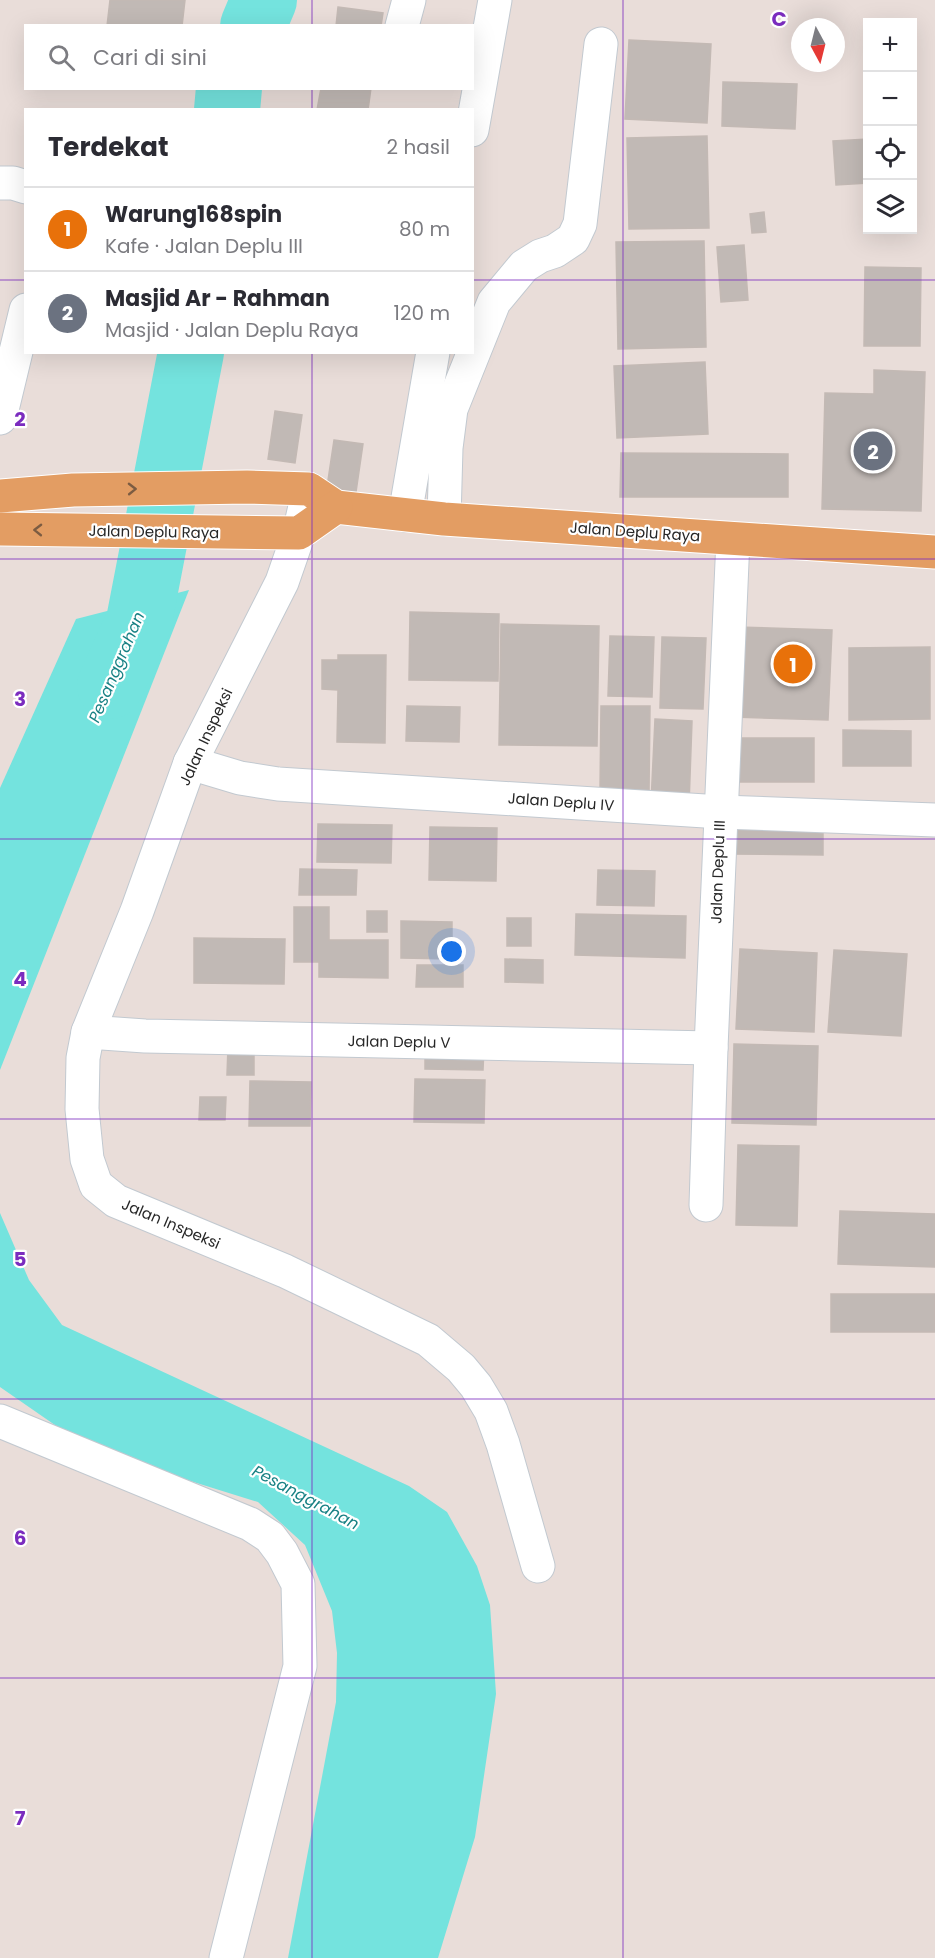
<!DOCTYPE html>
<html lang="id">
<meta charset="utf-8">
<style>
:root{--surface:#fff;--page:#f2f2f3;--text:#2b2b33;--muted:#7c7c81;--line:#e1e1e2;--accent:#b45309}
body{margin:0;font-family:Poppins,sans-serif;background:var(--page);color:var(--text)}
.controls{position:absolute;right:18px;top:18px;display:grid;overflow:hidden;border-radius:0px;box-shadow:0 6px 24px #0002}
.controls button{width:54px;height:54px;display:grid;place-items:center;padding:0;border:0;border-bottom:2px solid var(--line);background:var(--surface);color:var(--text);font:30px sans-serif}
.compass{position:absolute;left:791px;top:18px;width:54px;height:54px;border-radius:50%;background:var(--surface);box-shadow:0 6px 24px #0002;rotate:173deg}
.you{position:absolute;left:452px;top:952px;width:21px;height:21px;margin:-15px;border:4px solid #fff;border-radius:50%;background:#1a73e8;box-shadow:0 0 0 9px #1a73e833}
.badge{display:grid;place-items:center;width:39px;height:39px;border-radius:50%;background:var(--accent);color:#fff;font-size:20px;font-weight:700}
.pin{position:absolute;translate:-50% -50%;border:3px solid #fff;box-shadow:0 2px 6px #0006}
.list{margin:0;padding:0;list-style:none}
h2{display:flex;justify-content:space-between;align-items:center;height:78px;margin:0;padding:0 24px;font-size:26px}
h2 small{font-size:20px;font-weight:400;color:var(--muted)}
.list li{display:grid;grid-template-columns:39px 1fr auto;gap:18px;align-items:center;box-sizing:border-box;height:84px;padding:0 24px;border-top:2px solid var(--line)}
.list b{display:block;font-size:22px;white-space:nowrap}
.list p{margin:0;font-size:20px;white-space:nowrap;color:var(--muted)}
.list em{font-size:20px;font-style:normal;color:var(--muted)}
.icon{flex:none;width:33px;height:33px;fill:none;stroke:currentColor;stroke-width:2;stroke-linecap:round;stroke-linejoin:round}
.map{position:relative;flex:none;width:935px;height:1958px;overflow:hidden}
.search{position:absolute;background:var(--surface);box-shadow:0 6px 24px #0002;left:24px;top:24px;width:450px;height:66px;display:flex;align-items:center;gap:15px;box-sizing:border-box;padding:0 21px;border-radius:0px;color:var(--muted);font-size:22px}
.panel{position:absolute;background:var(--surface);box-shadow:0 6px 24px #0002;left:24px;top:108px;width:450px;height:246px;border-radius:0px}
.map>svg:first-child{display:block}
.water{fill:#74e3de}
.lines{fill:none;stroke-linecap:round;stroke-linejoin:round}
.river{stroke:#74e3de;stroke-width:66}
.building{fill:#c1b9b5;stroke:#c3b9b4;stroke-width:1.5}
.minor-casing{stroke:#c2c9d0;stroke-width:35}
.major-casing{stroke:#fff;stroke-width:35}
.minor{stroke:#fff;stroke-width:33}
.major{stroke:#e39d63;stroke-width:33}
.oneway{stroke:#7c5c42}
.grid{fill:none;stroke:#7b2cbf;stroke-width:1.5;stroke-opacity:0.55}
.labels{text-anchor:middle;stroke-width:4.5;stroke-linejoin:round;paint-order:stroke}
.street-label{font-size:15px;fill:#272727;stroke:#fff}
.water-label{font-size:16px;font-style:italic;fill:#188184;stroke:#fff}
.grid-label{font-size:20px;text-anchor:middle;font-weight:bold;fill:#7b2cbf;stroke:#fff;stroke-width:4.5;stroke-linejoin:round;paint-order:stroke}
</style>
<div class="map">
<svg width="935" height="1958" viewBox="0 0 935 1958">
<rect width="100%" height="100%" fill="#e9ddd9"/>
<g class="water">
<path d="M189,590l-189,480v-282l76,-169z"/>
<path d="M0,1213l29,67 33,45 347,161 38,26 30,54 13,39 6,89 -21,143 -37,121h-150l48,-256 1,-49 -5,-42 -27,-66 -47,-43 -167,-52 -91,-63z"/>
</g>
<g class="lines">
<g class="river">
<path d="M253,26l11,-26"/>
<path d="M227,110l2,-22"/>
<path d="M110,686l29,-65 52,-269"/>
</g>
</g>
<g class="building">
<path d="M110,0h75l-3,26h-75z"/>
<path d="M338,7l45,6 -2,13h-45z"/>
<path d="M629,40l82,4 -4,79 -82,-4z"/>
<path d="M723,82l74,2 -2,45 -73,-3z"/>
<path d="M321,88h50l-3,22h-51z"/>
<path d="M707,136l2,92 -80,1 -2,-91z"/>
<path d="M868,139v44l-32,2 -3,-44z"/>
<path d="M764,212l2,20 -14,1 -2,-19z"/>
<path d="M704,241l2,106 -88,2 -2,-107z"/>
<path d="M744,245l4,55 -27,2 -4,-55z"/>
<path d="M865,267l56,1 -1,78h-56z"/>
<path d="M705,362l3,72 -91,4 -3,-72z"/>
<path d="M874,370l51,2 -4,139 -99,-2 3,-116 49,1z"/>
<path d="M275,411l27,4 -7,48 -27,-4z"/>
<path d="M334,440l29,4 -7,48 -29,-5z"/>
<path d="M621,453l167,1v43h-168z"/>
<path d="M410,612l89,2 -1,67 -89,-1z"/>
<path d="M501,624l98,2 -2,120 -98,-1z"/>
<path d="M736,627l96,3 -4,90 -95,-3z"/>
<path d="M610,636l44,1 -2,60 -44,-1z"/>
<path d="M662,637l44,1 -3,71 -43,-1z"/>
<path d="M930,647v72l-81,1v-72z"/>
<path d="M338,655h48l-1,88 -48,-1 1,-52 -16,-1v-29h16z"/>
<path d="M407,706l53,1 -1,35 -53,-1z"/>
<path d="M601,706h49l-1,86 -49,-1z"/>
<path d="M655,719l37,2 -3,84 -38,-2z"/>
<path d="M843,730l68,1v35h-68z"/>
<rect x="724" y="738" width="90" height="44"/>
<path d="M318,824l74,1 -1,38 -74,-1z"/>
<path d="M729,824h94v31l-94,-1z"/>
<path d="M430,827l67,1 -1,53 -67,-1z"/>
<path d="M300,869l57,1 -1,25h-57z"/>
<path d="M598,870l57,1 -1,35 -57,-1z"/>
<path d="M294,907h35v33h59v38l-69,-1v-15h-25z"/>
<rect x="367" y="911" width="20" height="21"/>
<path d="M576,914l110,2 -1,42 -110,-3z"/>
<rect x="507" y="918" width="24" height="28"/>
<path d="M401,921l51,1v37l-51,-1z"/>
<path d="M194,938l91,1 -1,45 -90,-1z"/>
<path d="M740,949l77,4 -3,79 -78,-3z"/>
<path d="M834,950l73,4 -6,82 -73,-4z"/>
<path d="M505,959l38,1v23l-38,-1z"/>
<path d="M417,965h46v22h-47z"/>
<path d="M734,1044l84,2 -2,79 -84,-2z"/>
<path d="M425,1046l59,1 -1,23 -58,-1z"/>
<path d="M228,1047l26,1v27h-27z"/>
<path d="M415,1079l70,1 -1,43 -70,-1z"/>
<path d="M250,1081l61,1 -1,44h-61z"/>
<path d="M200,1097h26l-1,23h-26z"/>
<path d="M738,1145l61,1 -2,80 -61,-1z"/>
<path d="M840,1211l95,3v53l-97,-3z"/>
<rect x="831" y="1294" width="104" height="38"/>
</g>
<g class="lines">
<g class="minor-casing">
<g id="minor">
<path d="M402,26l7,-26"/>
<path d="M472,130l23,-130"/>
<path d="M0,183h13l13,4"/>
<path d="M0,418l26,-108"/>
<path d="M309,489l-10,44 -17,49 -92,181 -53,148 -49,121 -5,26 -1,51 5,50 9,26 20,16 169,70 143,69 33,28 15,18 15,25 12,33 35,122"/>
<path d="M405,515l28,-163"/>
<path d="M444,519l2,-71 5,-39 43,-107 30,-36 16,-10 15,-5 18,-12 7,-15 21,-180"/>
<path d="M190,763l50,15 38,6 443,28 214,8"/>
<path d="M88,1032l57,4 566,12"/>
<path d="M706,1205l5,-157 22,-509"/>
<path d="M0,1421l250,103 20,13 12,16 16,31 2,82 -74,292"/>
</g>
</g>
<g class="major-casing">
<g id="major">
<path d="M0,496l73,-6 174,-3 62,2 27,18 108,12 491,33"/>
<path d="M0,529l299,4 37,-26"/>
</g>
</g>
<use href="#minor" class="minor"/>
<use href="#major" class="major"/>
</g>
<defs><path id="oneway-chevron" d="M-2-3.5L2.5 0L-2 3.5" fill="none" stroke-width="1.6" stroke-linecap="round" stroke-linejoin="round" transform="scale(1.5)"/></defs>
<g class="oneway">
<use href="#oneway-chevron" transform="translate(132 489) rotate(-1)"/>
<use href="#oneway-chevron" transform="translate(38 530) rotate(-179)"/>
</g>
<path class="grid" d="M312,0v26M623,0v1958M312,88v22M0,280h26M472,280h463M312,352v1606M0,559h935M0,839h935M0,1119h935M0,1399h935M0,1678h935"/>
<g class="labels">
<g class="street-label">
<text transform="translate(154 532) rotate(1)" y="5">Jalan Deplu Raya</text>
<text transform="translate(635 532) rotate(4)" y="5">Jalan Deplu Raya</text>
<text transform="translate(206 737) rotate(-65)" y="5">Jalan Inspeksi</text>
<text transform="translate(561 802) rotate(4)" y="5">Jalan Deplu IV</text>
<text transform="translate(718 872) rotate(-88)" y="5">Jalan Deplu III</text>
<text transform="translate(399 1042) rotate(1)" y="5">Jalan Deplu V</text>
<text transform="translate(171 1224) rotate(23)" y="5">Jalan Inspeksi</text>
</g>
<g class="water-label">
<text transform="translate(116 667) rotate(-67)" y="6">Pesanggrahan</text>
<text transform="translate(306 1497) rotate(28)" y="6">Pesanggrahan</text>
</g>
</g>
<g class="grid-label">
<text x="779" y="26">C</text>
<text x="20" y="426">2</text>
<text x="20" y="706">3</text>
<text x="20" y="986">4</text>
<text x="20" y="1266">5</text>
<text x="20" y="1545">6</text>
<text x="20" y="1825">7</text>
</g>
</svg>
<div class="controls">
<button>+</button>
<button>−</button>
<button><svg class="icon" aria-label="locate" viewBox="0 0 24 24"><circle cx="12" cy="12" r="6"/><path d="M12 2v4M12 18v4M2 12h4M18 12h4"/></svg></button>
<button><svg class="icon" aria-label="layers" viewBox="0 0 24 24"><path d="M12 4l9 5-9 5-9-5zM3 14l9 5 9-5"/></svg></button>
</div>
<svg class="compass" viewBox="-18 -18 36 36"><path d="M0-13l5 13h-10z" fill="#e53935"/><path d="M0 13l5-13h-10z" fill="#7c7c81"/></svg>
<div class="you"></div>
<div class="pin badge" style="left:793px;top:664px;background:#e8710a">1</div>
<div class="pin badge" style="left:873px;top:451px;background:#6b7280">2</div>
<div class="search"><svg class="icon" aria-label="search" viewBox="0 0 24 24"><circle cx="10" cy="10" r="6"/><path d="M15 15l6 6"/></svg>Cari di sini</div>
<section class="panel">
<h2>Terdekat<small>2 hasil</small></h2>
<ul class="list">
<li><span class="badge" style="background:#e8710a">1</span><div><b>Warung168spin</b><p>Kafe · Jalan Deplu III</p></div><em>80 m</em></li>
<li><span class="badge" style="background:#6b7280">2</span><div><b>Masjid Ar - Rahman</b><p>Masjid · Jalan Deplu Raya</p></div><em>120 m</em></li>
</ul>
</section>
</div>
